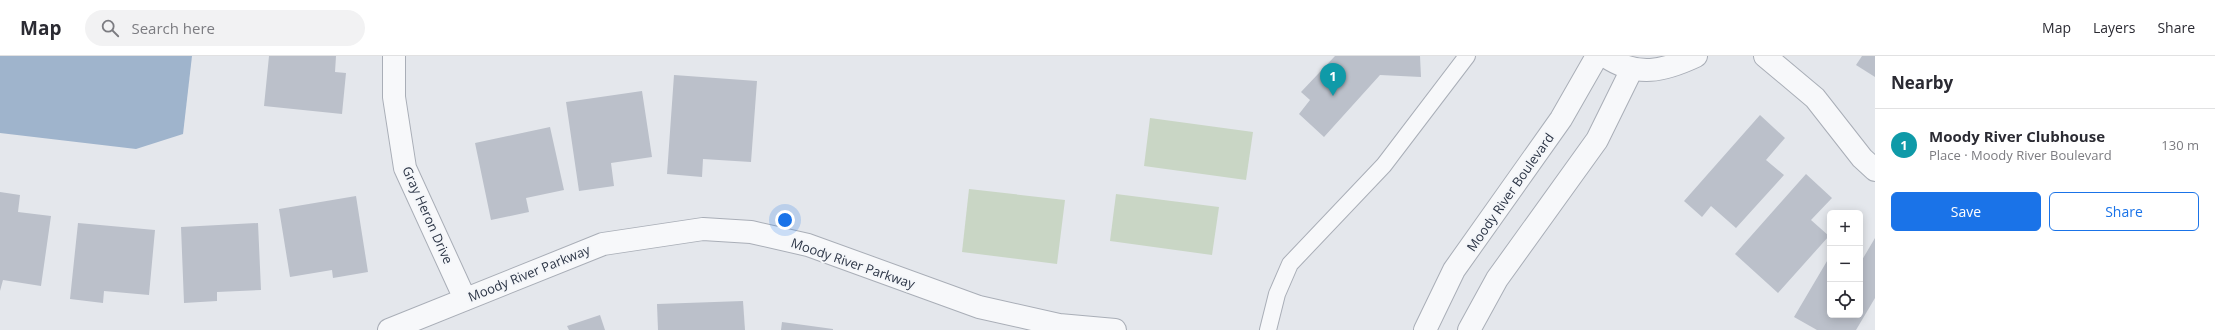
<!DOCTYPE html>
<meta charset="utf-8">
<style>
:root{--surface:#fff;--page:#f2f2f3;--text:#2b2b33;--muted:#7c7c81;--line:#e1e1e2;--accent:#1a73e8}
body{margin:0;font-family:"Open Sans",sans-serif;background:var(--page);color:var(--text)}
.controls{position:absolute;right:12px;bottom:12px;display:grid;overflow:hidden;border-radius:6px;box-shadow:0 2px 10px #0003}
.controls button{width:36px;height:36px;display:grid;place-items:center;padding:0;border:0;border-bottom:1px solid var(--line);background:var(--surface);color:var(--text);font:20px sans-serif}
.you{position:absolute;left:785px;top:164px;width:14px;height:14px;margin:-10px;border:3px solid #fff;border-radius:50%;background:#1a73e8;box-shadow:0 0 0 6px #1a73e833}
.badge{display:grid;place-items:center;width:26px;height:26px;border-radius:50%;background:var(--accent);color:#fff;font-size:13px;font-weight:700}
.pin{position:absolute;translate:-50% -33px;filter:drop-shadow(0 1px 2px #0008)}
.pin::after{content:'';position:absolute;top:21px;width:14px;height:12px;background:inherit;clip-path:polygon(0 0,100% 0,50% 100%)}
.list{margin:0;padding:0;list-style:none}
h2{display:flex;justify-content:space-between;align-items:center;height:52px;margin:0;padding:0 16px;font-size:17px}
h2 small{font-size:13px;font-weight:400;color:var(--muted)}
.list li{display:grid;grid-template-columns:26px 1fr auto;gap:12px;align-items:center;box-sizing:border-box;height:72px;padding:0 16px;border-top:1px solid var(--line)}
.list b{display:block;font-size:15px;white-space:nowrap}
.list p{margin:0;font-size:13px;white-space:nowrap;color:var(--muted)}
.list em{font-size:13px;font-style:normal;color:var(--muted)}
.actions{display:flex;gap:8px;padding:12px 16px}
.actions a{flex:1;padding:9px 0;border:1px solid var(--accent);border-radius:6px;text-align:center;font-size:14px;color:var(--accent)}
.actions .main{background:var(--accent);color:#fff}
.icon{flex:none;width:22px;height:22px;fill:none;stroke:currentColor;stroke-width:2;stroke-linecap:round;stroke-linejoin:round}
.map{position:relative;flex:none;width:1875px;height:274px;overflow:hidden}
header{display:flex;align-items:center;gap:24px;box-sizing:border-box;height:56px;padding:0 20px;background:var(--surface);border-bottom:1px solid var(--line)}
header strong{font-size:19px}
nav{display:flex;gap:22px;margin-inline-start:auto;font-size:14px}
.search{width:280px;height:36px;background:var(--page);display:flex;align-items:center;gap:10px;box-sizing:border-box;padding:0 14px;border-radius:22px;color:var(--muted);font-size:15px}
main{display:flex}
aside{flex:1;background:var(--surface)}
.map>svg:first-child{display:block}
.green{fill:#c9d6c5}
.water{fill:#9fb4cc}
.building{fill:#bbc0ca}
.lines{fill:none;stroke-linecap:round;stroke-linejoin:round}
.service-casing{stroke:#a9aeb7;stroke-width:18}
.minor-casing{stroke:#a9aeb7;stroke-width:24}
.service{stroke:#f7f8fa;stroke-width:16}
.minor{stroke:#f7f8fa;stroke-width:22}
.labels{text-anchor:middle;stroke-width:4;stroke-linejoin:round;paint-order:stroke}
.street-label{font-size:13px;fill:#2b3445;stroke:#f4f6f9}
</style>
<header>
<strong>Map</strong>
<div class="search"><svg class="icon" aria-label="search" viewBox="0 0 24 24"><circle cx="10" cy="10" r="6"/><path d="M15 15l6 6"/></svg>Search here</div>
<nav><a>Map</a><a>Layers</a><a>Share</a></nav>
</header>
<main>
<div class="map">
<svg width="1875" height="274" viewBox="0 0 1875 274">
<rect width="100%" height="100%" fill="#e4e7ec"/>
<g class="green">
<path d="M1150,62l103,14 -7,48 -102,-14z"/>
<path d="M969,133l96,11 -8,64 -95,-12z"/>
<path d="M1116,138l103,13 -7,48 -102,-14z"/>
</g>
<path class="water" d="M0,0h192l-9,78 -47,15 -136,-16z"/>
<g class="building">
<path d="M269,0h67l-1,16 11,1 -4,41 -78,-8z"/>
<path d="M1335,0h85l1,21 -41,-2 -56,62 -25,-23 11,-14 -9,-8z"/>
<path d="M1862,0h13v21l-19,-12z"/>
<path d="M674,19l83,6 -6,81 -48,-3 -1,18 -35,-3z"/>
<path d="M642,35l10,66 -41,6 3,23 -35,5 -13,-89z"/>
<path d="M1760,59l25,23 -19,22 18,15 -48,53 -25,-22 -9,11 -18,-16z"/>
<path d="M550,71l14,63 -38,8 3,14 -38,8 -16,-77z"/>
<path d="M1806,118l26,24 -21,22 18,16 -51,57 -43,-39z"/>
<path d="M0,136l20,3 -2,17 33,4 -10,70 -38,-6 -3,11z"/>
<path d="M356,140l12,76 -35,6 -1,-8 -42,7 -11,-68z"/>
<path d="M78,167l77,7 -6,65 -45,-4 -1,12 -33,-4z"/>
<path d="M258,167l3,67 -44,2v9l-33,2 -3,-76z"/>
<path d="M1875,182v60l-19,32h-39l-23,-13 36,-61v59h30v-56l2,1z"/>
<path d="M743,245l2,29h-87l-1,-26z"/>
<path d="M600,259l5,15h-36l-2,-4z"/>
<path d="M782,266l51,7v1h-52z"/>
</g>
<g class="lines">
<g class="service-casing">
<path id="service" d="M1268,274l9,-36 13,-30 94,-99 83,-109"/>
</g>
<g class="minor-casing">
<g id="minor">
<path d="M394,0v41l11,71 60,131"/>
<path d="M1605,0c32,22 59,15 91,0"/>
<path d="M1765,0l50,42 47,60 13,12"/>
<path d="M389,274l214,-86 100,-15 48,3 57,13 171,62 80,18 56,5"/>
<path d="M1425,274l29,-60 107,-151 36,-63"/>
<path d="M1469,274l28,-51 100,-139 35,-71"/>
</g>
</g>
<use href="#service" class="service"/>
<use href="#minor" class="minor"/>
</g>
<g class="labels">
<g class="street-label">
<text transform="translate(1510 136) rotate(-55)" y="5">Moody River Boulevard</text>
<text transform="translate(428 159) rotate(66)" y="5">Gray Heron Drive</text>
<text transform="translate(853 207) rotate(19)" y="5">Moody River Parkway</text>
<text transform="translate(529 217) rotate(-22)" y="5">Moody River Parkway</text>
</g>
</g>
</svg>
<div class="controls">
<button>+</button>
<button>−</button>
<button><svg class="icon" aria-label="locate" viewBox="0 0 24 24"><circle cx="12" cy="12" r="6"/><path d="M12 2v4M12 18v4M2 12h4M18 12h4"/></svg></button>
</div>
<div class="you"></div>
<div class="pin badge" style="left:1333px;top:40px;background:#0f9aa8">1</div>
</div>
<aside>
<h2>Nearby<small></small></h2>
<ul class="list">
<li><span class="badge" style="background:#0f9aa8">1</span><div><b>Moody River Clubhouse</b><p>Place · Moody River Boulevard</p></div><em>130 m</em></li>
</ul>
<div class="actions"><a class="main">Save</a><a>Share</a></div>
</aside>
</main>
